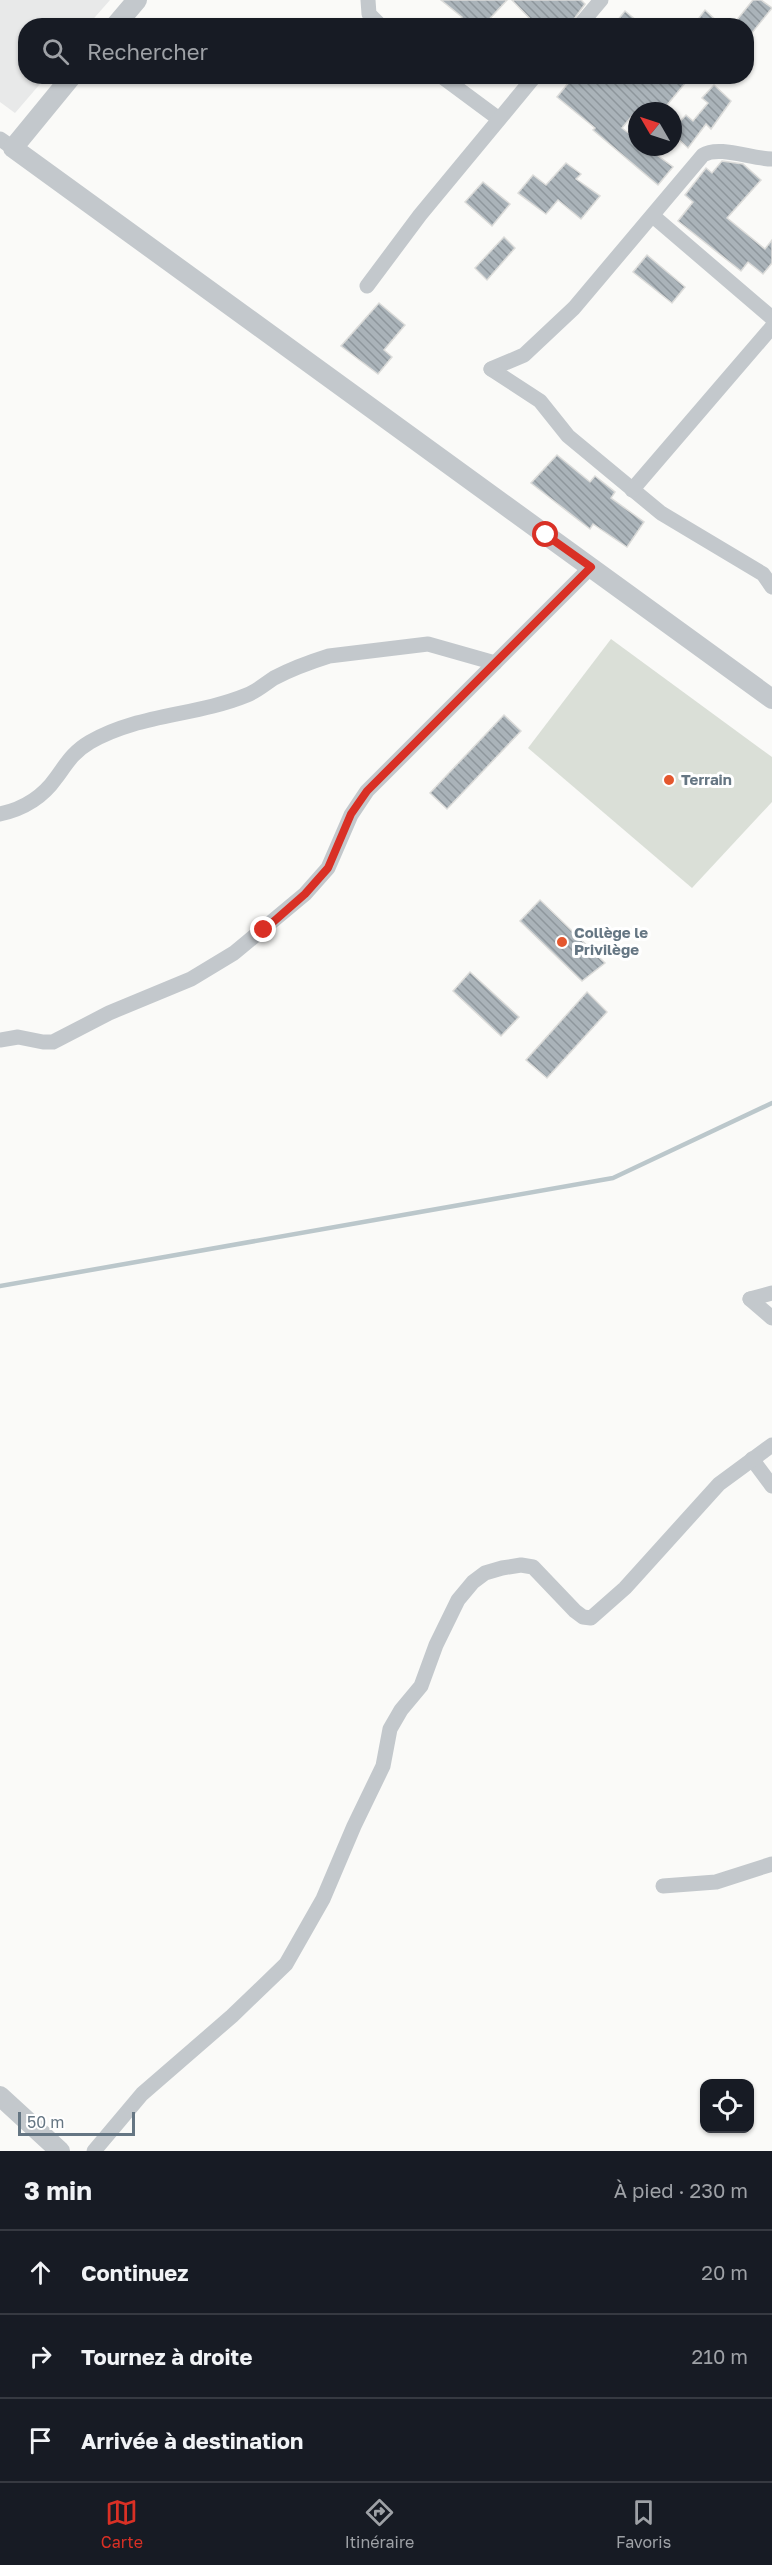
<!DOCTYPE html>
<html lang="fr">
<meta charset="utf-8">
<style>
:root{--surface:#171b24;--page:#20242c;--text:#f1f3f6;--muted:#9ea1a6;--line:#363941;--accent:#d93025}
body{margin:0;font-family:"Golos Text",sans-serif;background:var(--page);color:var(--text)}
.controls{position:absolute;right:18px;bottom:18px;display:grid;overflow:hidden;border-radius:12px;box-shadow:0 2px 4px #0004}
.controls button{width:54px;height:54px;display:grid;place-items:center;padding:0;border:0;border-bottom:2px solid var(--line);background:var(--surface);color:var(--text);font:30px sans-serif}
.compass{position:absolute;left:628px;top:102px;width:54px;height:54px;border-radius:50%;background:var(--surface);box-shadow:0 2px 4px #0004;rotate:309deg}
.scale{position:absolute;left:18px;bottom:15px;width:117px;box-sizing:border-box;padding-left:6px;border:3px solid #657683;border-top:0;font-size:16px;line-height:21px;white-space:nowrap;color:#657683;-webkit-text-stroke:4px #fff;paint-order:stroke}
.stop{position:absolute;width:18px;height:18px;margin:-14px;border:4px solid #d93025;border-radius:50%;background:#fff}
.stop.end{background:#d93025;border-color:#fff;box-shadow:0 2px 6px #0008}
.list{margin:0;padding:0;list-style:none}
h2{display:flex;justify-content:space-between;align-items:center;height:78px;margin:0;padding:0 24px;font-size:26px}
h2 small{font-size:20px;font-weight:400;color:var(--muted)}
.list li{display:grid;grid-template-columns:39px 1fr auto;gap:18px;align-items:center;box-sizing:border-box;height:84px;padding:0 24px;border-top:2px solid var(--line)}
.list b{display:block;font-size:22px;white-space:nowrap}
.list em{font-size:20px;font-style:normal;color:var(--muted)}
.icon{flex:none;width:33px;height:33px;fill:none;stroke:currentColor;stroke-width:2;stroke-linecap:round;stroke-linejoin:round}
.map{position:relative;flex:none;width:772px;height:2151px;overflow:hidden}
.search{position:absolute;background:var(--surface);box-shadow:0 2px 4px #0004;left:18px;right:18px;top:18px;height:66px;display:flex;align-items:center;gap:15px;box-sizing:border-box;padding:0 21px;border-radius:24px;color:var(--muted);font-size:22px}
.sheet{height:330px;background:var(--surface)}
nav{display:flex;justify-content:space-around;align-items:center;box-sizing:border-box;height:84px;border-top:2px solid var(--line);background:var(--surface);font-size:16px;color:var(--muted)}
nav a{display:grid;justify-items:center;gap:3px}
nav .on{color:var(--accent)}
.map>svg:first-child{display:block}
.built{fill:#e8e9e9}
.green{fill:#dadfd7}
.lines{fill:none;stroke-linecap:round;stroke-linejoin:round}
.stream{stroke:#bbc7cb;stroke-width:4.5}
.building{fill:url(#building-back-hatch);stroke:#dcdcda;stroke-width:1.5}
.minor{stroke:#c3c8cc;stroke-width:15}
.tertiary{stroke:#c3c8cc;stroke-width:20}
.route{stroke:#d93025;stroke-width:8}
.poi-dot{fill:#e4572e;stroke:#fff;stroke-width:2}
.labels{text-anchor:middle;stroke-width:6;stroke-linejoin:round;paint-order:stroke}
.poi-label{font-size:15px;font-weight:bold;fill:#657683;stroke:#fff;text-anchor:start}
</style>
<div class="map">
<svg width="772" height="2151" viewBox="0 0 772 2151">
<defs>
<pattern id="building-back-hatch" width="6" height="6" patternUnits="userSpaceOnUse" patternTransform="scale(1.5)"><rect width="6" height="6" fill="#aab3b9"/><path d="M-1 5l2 2M0 0l6 6M5-1l2 2" fill="none" stroke="#8e969c"/></pattern>
</defs>
<rect width="100%" height="100%" fill="#fafaf8"/>
<path class="built" d="M0,0h110l-22,25 -62,1v50l20,1 -31,36 -15,-11z"/>
<path class="green" d="M611,639l161,118v45l-80,86 -164,-140z"/>
<g class="lines">
<path class="stream" d="M0,1286l613,-108 159,-75"/>
</g>
<g class="building">
<path d="M441,0h66l-24,26h-28l7,-9z"/>
<path d="M512,0h69l4,4 -16,22h-32z"/>
<path d="M753,0h8l11,8 -25,31v-13h-15z"/>
<path d="M705,10l17,16h-29z"/>
<path d="M625,11l18,15h-30z"/>
<path d="M574,76h117l-29,35h-26l-14,17 15,12v7h9l27,20 -15,18 -65,-55 2,-2 -38,-31z"/>
<path d="M714,85l17,16 -20,28 -5,-5 -18,24 -15,-14v-5l13,-14 7,6 15,-18 -6,-5z"/>
<path d="M722,161l21,3 18,16 -34,38 38,31 7,-9v23l-9,11 -15,-12 -7,9 -63,-50 15,-19 -8,-7 21,-27 6,5z"/>
<path d="M566,163l15,11 -5,5 24,17 -19,23 -23,-19 -12,14 -28,-21 15,-18 13,10z"/>
<path d="M483,182l27,22 -18,22 -27,-24z"/>
<path d="M504,237l11,11 -28,32 -12,-12z"/>
<path d="M647,255l38,32 -13,16 -39,-31z"/>
<path d="M379,303l26,22 -21,25 8,7 -14,17 -37,-28z"/>
<path d="M557,455l33,27 5,-6 20,16 -4,6 33,24 -17,25 -34,-23 -3,5 -59,-46z"/>
<path d="M504,715l17,16 -74,78 -17,-16z"/>
<path d="M540,900l65,63 -23,18 -62,-60z"/>
<path d="M470,972l49,45 -18,19 -48,-45z"/>
<path d="M587,992l20,20 -60,66 -21,-18z"/>
</g>
<g class="lines">
<g class="minor">
<path d="M368,0l1,14 12,12"/>
<path d="M579,26l22,-26"/>
<path d="M441,76l58,43"/>
<path d="M0,139l13,9"/>
<path d="M653,216l119,102"/>
<path d="M367,286l53,-71 115,-139"/>
<path d="M491,369l33,-14 50,-47 129,-153c16,-10 49,4 69,4"/>
<path d="M491,369l49,32 28,35 93,77 102,61 9,13"/>
<path d="M632,490l140,-163"/>
<path d="M0,814c23,-5 42,-16 56,-36 11,-15 17,-26 34,-36 48,-28 106,-26 157,-47 10,-4 18,-11 27,-17 17,-9 36,-16 55,-22l99,-12 67,19"/>
<path d="M0,1040l18,-3 25,5h10l56,-29 82,-34 43,-26 71,-59 23,-26 23,-53 16,-24 224,-224"/>
<path d="M750,1299l22,19"/>
<path d="M750,1299l22,-6"/>
<path d="M752,1459l20,27"/>
<path d="M663,1886l53,-4 56,-18"/>
<path d="M94,2151l48,-57 90,-78 54,-52 37,-65 31,-73 29,-60 7,-37 11,-19 20,-24 15,-41 22,-45 15,-18 12,-9 17,-5 19,-3 12,2 42,44 8,6 8,1 34,-30 94,-104 53,-39"/>
</g>
<g class="tertiary">
<path d="M115,26l22,-26"/>
<path d="M72,76l-59,72 759,551"/>
<path d="M0,2096l60,55"/>
</g>
</g>
<g class="lines">
<path class="route" d="M264,930l41,-36 23,-26 23,-54 16,-23 224,-224 -45,-32"/>
</g>
<g class="poi-dot">
<circle cx="669" cy="780" r="6"/>
<circle cx="562" cy="942" r="6"/>
</g>
<g class="labels">
<g class="poi-label">
<text x="681" y="785">Terrain</text>
<text x="574" y="938">Collège le<tspan x="574" dy="17">Privilège</tspan></text>
</g>
</g>
</svg>
<div class="controls">
<button><svg class="icon" aria-label="locate" viewBox="0 0 24 24"><circle cx="12" cy="12" r="6"/><path d="M12 2v4M12 18v4M2 12h4M18 12h4"/></svg></button>
</div>
<svg class="compass" viewBox="-18 -18 36 36"><path d="M0-13l5 13h-10z" fill="#e53935"/><path d="M0 13l5-13h-10z" fill="#9ea1a6"/></svg>
<div class="scale">50 m</div>
<div class="stop" style="left:546px;top:535px"></div>
<div class="stop end" style="left:264px;top:930px"></div>
<div class="search"><svg class="icon" aria-label="search" viewBox="0 0 24 24"><circle cx="10" cy="10" r="6"/><path d="M15 15l6 6"/></svg>Rechercher</div>
</div>
<section class="sheet">
<h2>3 min<small>À pied · 230 m</small></h2>
<ul class="list">
<li><svg class="icon" aria-label="ahead" viewBox="0 0 24 24"><path d="M12 20V5M6 11l6-6 6 6"/></svg><div><b>Continuez</b></div><em>20 m</em></li>
<li><svg class="icon" aria-label="right" viewBox="0 0 24 24"><path d="M7 20v-9h11M14 6l5 5-5 5"/></svg><div><b>Tournez à droite</b></div><em>210 m</em></li>
<li><svg class="icon" aria-label="arrive" viewBox="0 0 24 24"><path d="M6 21V4h12l-3 4 3 4H6"/></svg><div><b>Arrivée à destination</b></div></li>
</ul>
</section>
<nav>
<a class="on"><svg class="icon" aria-label="map" viewBox="0 0 24 24"><path d="M3 6l6-2 6 2 6-2v14l-6 2-6-2-6 2zM9 4v14M15 6v14"/></svg>Carte</a>
<a><svg class="icon" aria-label="directions" viewBox="0 0 24 24"><path d="M12 3l9 9-9 9-9-9zM9 14v-3h6M13 9l2 2-2 2"/></svg>Itinéraire</a>
<a><svg class="icon" aria-label="saved" viewBox="0 0 24 24"><path d="M7 4h10v16l-5-4-5 4z"/></svg>Favoris</a>
</nav>
